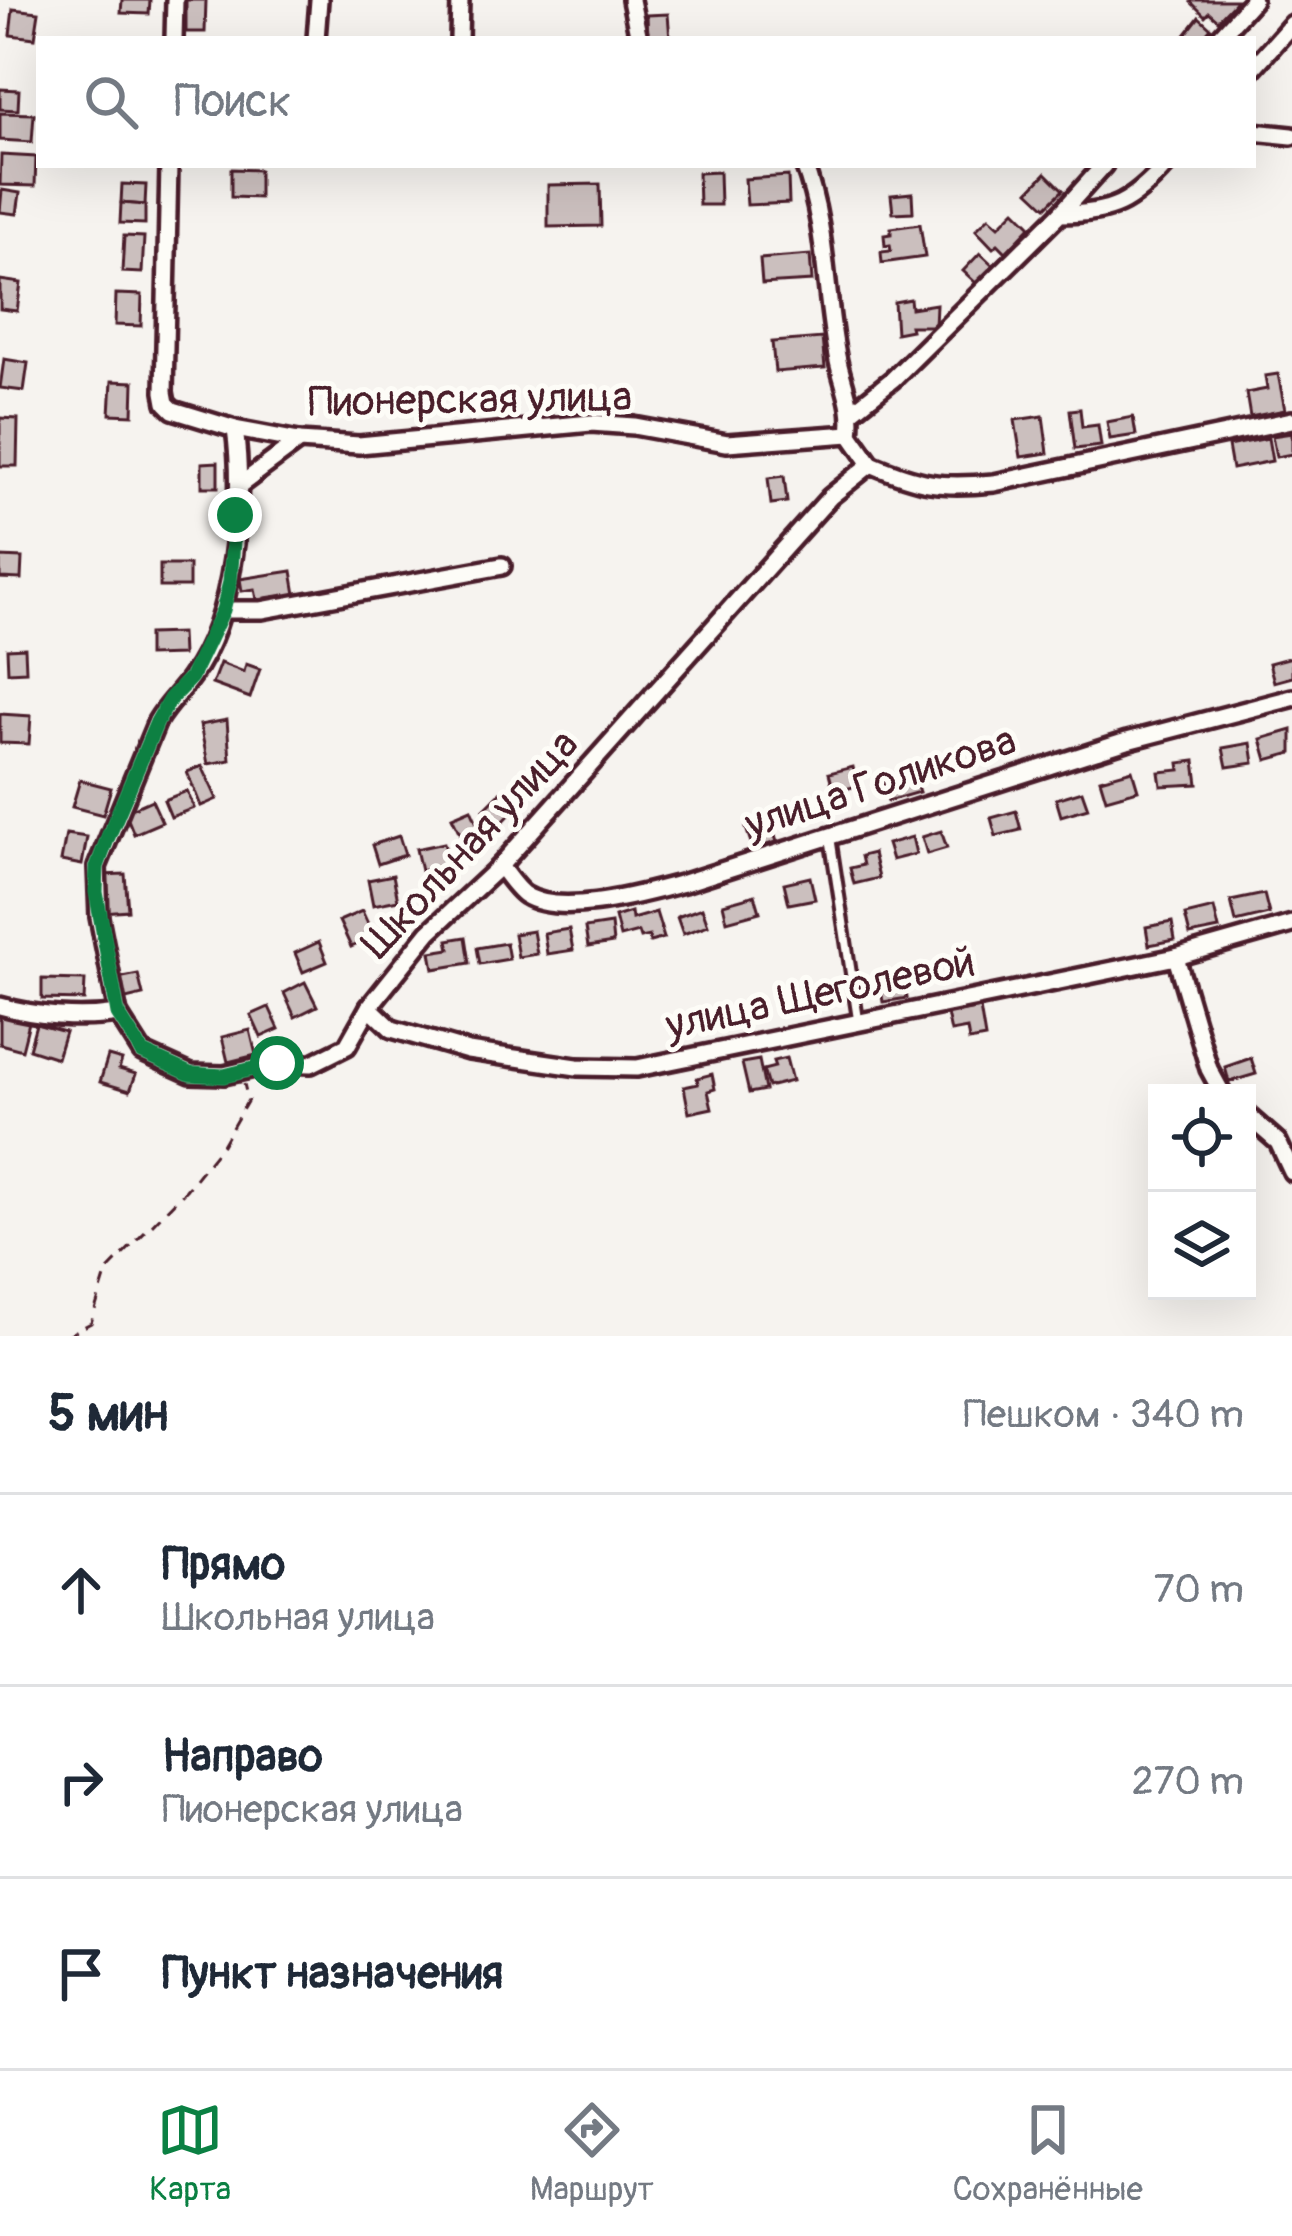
<!DOCTYPE html>
<html lang="ru">
<meta charset="utf-8">
<style>
:root{--surface:#fff;--page:#f6f6f7;--text:#1f2937;--muted:#747a83;--line:#e0e1e3;--accent:#0b8043}
body{margin:0;font-family:Pangolin,sans-serif;background:var(--page);color:var(--text)}
.controls{position:absolute;right:36px;bottom:36px;display:grid;overflow:hidden;border-radius:0px;box-shadow:0 12px 48px #0002}
.controls button{width:108px;height:108px;display:grid;place-items:center;padding:0;border:0;border-bottom:3px solid var(--line);background:var(--surface);color:var(--text);font:60px sans-serif}
.stop{position:absolute;width:36px;height:36px;margin:-27px;border:9px solid #0b8043;border-radius:50%;background:#fff}
.stop.end{background:#0b8043;border-color:#fff;box-shadow:0 3px 12px #0008}
.list{margin:0;padding:0;list-style:none}
h2{display:flex;justify-content:space-between;align-items:center;height:156px;margin:0;padding:0 48px;font-size:51px}
h2 small{font-size:39px;font-weight:400;color:var(--muted)}
.list li{display:grid;grid-template-columns:78px 1fr auto;gap:36px;align-items:center;box-sizing:border-box;height:192px;padding:0 48px;border-top:3px solid var(--line)}
.list b{display:block;font-size:45px;white-space:nowrap}
.list p{margin:0;font-size:39px;white-space:nowrap;color:var(--muted)}
.list em{font-size:39px;font-style:normal;color:var(--muted)}
.icon{flex:none;width:66px;height:66px;fill:none;stroke:currentColor;stroke-width:2;stroke-linecap:round;stroke-linejoin:round}
.map{position:relative;flex:none;width:1292px;height:1336px;overflow:hidden}
.search{position:absolute;background:var(--surface);box-shadow:0 12px 48px #0002;left:36px;right:36px;top:36px;height:132px;display:flex;align-items:center;gap:30px;box-sizing:border-box;padding:0 42px;border-radius:0px;color:var(--muted);font-size:45px}
.sheet{height:732px;background:var(--surface)}
nav{display:flex;justify-content:space-around;align-items:center;box-sizing:border-box;height:168px;border-top:3px solid var(--line);background:var(--surface);font-size:33px;color:var(--muted)}
nav a{display:grid;justify-items:center;gap:6px}
nav .on{color:var(--accent)}
.map>svg:first-child{display:block}
.building{fill:#cbbfbe;stroke:#4a1f2b;stroke-width:3}
.lines{fill:none;stroke-linecap:round;stroke-linejoin:round}
.lane-casing{stroke:#4a1f2b;stroke-width:16}
.street-casing{stroke:#4a1f2b;stroke-width:24}
.path{stroke:#4a1f2b;stroke-width:3;stroke-dasharray:12 9;stroke-linecap:butt}
.lane{stroke:#fdfcf7;stroke-width:8}
.street{stroke:#fdfcf7;stroke-width:15}
.route{stroke:#0b8043;stroke-width:15}
.labels{text-anchor:middle;stroke-width:10;stroke-linejoin:round;paint-order:stroke}
.street-label{font-size:42px;fill:#4a1f2b;stroke:#fdfcf7}
</style>
<div class="map">
<svg width="1292" height="1336" viewBox="0 0 1292 1336">
<rect width="100%" height="100%" fill="#f6f3ef"/>
<filter id="ink" filterUnits="userSpaceOnUse"><feTurbulence type="fractalNoise" baseFrequency=".00833" numOctaves="2"/><feDisplacementMap in="SourceGraphic" scale="24" xChannelSelector="R" yChannelSelector="G"/><feConvolveMatrix kernelMatrix="1 2 1 2 8 2 1 2 1" color-interpolation-filters="sRGB"/></filter>
<g filter="url(#ink)">
<g class="building">
<path d="M122,0h28l-1,14 -28,-1z"/>
<path d="M186,0h20l-1,32h-19z"/>
<path d="M1193,0h44l-19,20 -9,-8 -4,4 -14,-14z"/>
<path d="M13,9l26,3 -4,26 -25,-3z"/>
<path d="M668,14l2,25h-22l-1,-24z"/>
<path d="M1199,17l12,11 -10,11h-19z"/>
<path d="M0,89l19,1 -1,20 -18,-1z"/>
<path d="M0,113l34,1 -2,28 -32,-2z"/>
<path d="M1,155l35,2 -1,29 -35,-1z"/>
<path d="M231,169l28,1v28l-28,-1z"/>
<path d="M719,172l1,33h-21l-1,-32z"/>
<path d="M1046,173l17,17 -17,17 -17,-16z"/>
<path d="M788,176l1,27 -42,2 -2,-26z"/>
<path d="M122,184l24,1 -1,20 -24,-2z"/>
<path d="M600,184l1,42 -53,1v-42z"/>
<path d="M2,190l18,3 -3,21 -17,-2z"/>
<path d="M912,193l1,19 -20,1 -2,-18z"/>
<path d="M121,203l24,2v19l-25,-1z"/>
<path d="M1015,210l16,16 -25,26 -8,-8 -5,4 -17,-18 13,-13 10,9z"/>
<path d="M920,224l5,33 -43,6 -1,-11 10,-1 -1,-6 -5,1 -1,-11 7,-1v-6z"/>
<path d="M124,236l20,1 -2,36 -20,-1z"/>
<path d="M980,253l14,13 -17,18 -14,-13z"/>
<path d="M810,255l2,26 -50,3 -2,-25z"/>
<path d="M0,280l21,3 -4,28 -17,-2z"/>
<path d="M116,294l26,1 -1,31 -26,-1z"/>
<path d="M910,299l1,9 25,-4 -1,22h-25l1,4 -15,3 -2,-31z"/>
<path d="M822,338l3,30 -50,4 -3,-30z"/>
<path d="M4,359l24,4 -4,28 -24,-3z"/>
<path d="M1278,374l7,36 -35,7 -4,-24 21,-4 -2,-13z"/>
<path d="M112,381l22,1 -1,33 -23,-1z"/>
<path d="M1080,409l2,18 16,-2 3,21 -26,3 -5,-39z"/>
<path d="M1043,416l5,37 -27,4 -6,-37z"/>
<path d="M1133,417l3,18 -26,4 -3,-17z"/>
<path d="M0,418l18,1 -1,47h-17z"/>
<path d="M1292,433v21l-16,3 -4,-21z"/>
<path d="M1268,438l4,23 -40,8 -4,-23z"/>
<path d="M218,462v25h-16v-24z"/>
<path d="M784,476l3,26 -16,2 -3,-26z"/>
<path d="M0,557l22,1 -1,21 -21,-1z"/>
<rect x="160" y="565" width="29" height="22"/>
<path d="M292,571l5,29 -11,2 -1,-7 -20,3 1,6 -8,1 -3,-16 -13,2 -2,-12z"/>
<path d="M181,633l1,22 -34,1v-22z"/>
<path d="M25,648l1,23 -18,1 -1,-23z"/>
<path d="M1292,657v20l-18,5 -5,-19z"/>
<path d="M220,663l24,9 2,-8 14,5 -10,29 -38,-14z"/>
<path d="M0,714l31,2 -2,28 -29,-1z"/>
<path d="M227,720l3,40 -22,4 -8,-39z"/>
<path d="M1292,730v23l-25,7 -6,-21z"/>
<path d="M1251,743l3,20 -27,4 -4,-19z"/>
<path d="M1195,761l3,23 -37,2 -2,-14 21,-2 -1,-7z"/>
<path d="M202,766l15,33 -16,7 -14,-34z"/>
<path d="M853,767l4,19 -23,6 -5,-19z"/>
<path d="M911,768l8,24 -31,9 -7,-24z"/>
<path d="M1132,770l6,20 -32,9 -6,-20z"/>
<path d="M80,780l31,8 -8,27 -31,-8z"/>
<path d="M187,791l7,17 -23,9 -7,-17z"/>
<path d="M502,791l16,15 -17,18 -17,-15z"/>
<path d="M1082,791l6,17 -27,8 -5,-17z"/>
<path d="M152,800l10,22 -28,12 -9,-22z"/>
<path d="M471,809l10,23 -18,8 -11,-23z"/>
<path d="M1016,811l5,19 -25,6 -5,-18z"/>
<path d="M770,820l7,22 -24,7 -7,-21z"/>
<path d="M941,831l6,17 -20,6 -5,-17z"/>
<path d="M66,834l21,3 -5,28 -21,-4z"/>
<path d="M399,836l6,19 -27,9 -6,-19z"/>
<path d="M912,837l4,17 -24,6 -5,-16z"/>
<path d="M444,843l5,21 -28,7 -5,-22z"/>
<path d="M873,853l6,25 -25,6 -4,-16 13,-3 -2,-9z"/>
<path d="M125,874l3,36 -25,2 -2,-37z"/>
<path d="M393,875l5,25 -25,5 -5,-25z"/>
<path d="M810,877l5,22 -26,5 -5,-21z"/>
<path d="M1264,894l5,20 -33,8 -5,-21z"/>
<path d="M755,895l5,17 -33,9 -4,-17z"/>
<path d="M702,908l6,17 -25,9 -6,-17z"/>
<path d="M1214,908l5,21 -29,6 -5,-20z"/>
<path d="M362,911l12,26 -23,10 -12,-26z"/>
<path d="M631,912l1,7 24,-7 8,26 -14,4 -1,-6 -9,2 -2,-6 -18,5 -5,-20z"/>
<path d="M1172,922l3,18 -26,5 -3,-18z"/>
<path d="M611,924l2,19 -25,4 -3,-19z"/>
<path d="M569,929l4,21 -26,4 -3,-21z"/>
<path d="M533,931l4,23 -19,3 -4,-23z"/>
<path d="M466,937l4,26 -36,6 -3,-17 19,-3 -2,-9z"/>
<path d="M319,942l8,20 -24,10 -8,-19z"/>
<path d="M506,943l3,16 -29,5 -3,-16z"/>
<path d="M903,973l4,25 -24,4 -4,-25z"/>
<path d="M138,974l5,21 -25,6 -5,-22z"/>
<path d="M42,979l43,1 -1,20 -42,-1z"/>
<path d="M305,982l12,24 -22,11 -11,-24z"/>
<path d="M269,1007l10,22 -18,8 -10,-22z"/>
<path d="M980,1008l5,30 -16,3 -2,-12 -16,3 -4,-18z"/>
<path d="M0,1015l29,7 -7,28 -22,-6z"/>
<path d="M36,1024l29,8 -8,26 -28,-9z"/>
<path d="M250,1030l6,25 -28,7 -6,-25z"/>
<path d="M108,1056l14,4 -3,9 17,5 -6,17 -30,-9z"/>
<path d="M786,1058l6,23 -24,6 -5,-17 12,-3 -2,-6z"/>
<path d="M1251,1058l5,16 -27,8 -4,-15z"/>
<path d="M759,1060l6,30 -16,3 -7,-30z"/>
<path d="M712,1074l3,15 -7,2 4,17 -23,5 -5,-26 14,-3 -1,-6z"/>
</g>
<g class="lines">
<g class="lane-casing">
<path id="lane" d="M830,837l28,182"/>
</g>
<g class="street-casing">
<g id="street">
<path d="M631,0l8,39"/>
<path d="M174,39l1,-39"/>
<path d="M316,39l3,-39"/>
<path d="M459,39l1,-39"/>
<path d="M1218,39l35,-39"/>
<path d="M1253,68l39,-44"/>
<path d="M1253,132l39,4"/>
<path d="M169,165l-5,227 2,11 7,7 62,19 64,12 60,4 232,-22 43,3 93,17 123,-9"/>
<path d="M1060,214l44,-49"/>
<path d="M854,410l39,-31 167,-165c52,0 72,-11 106,-49"/>
<path d="M235,429c10,70 0,189 -44,248 -11,16 -24,27 -34,44l-60,146 2,50 19,97 24,38 49,22 33,1 53,-12 34,1 36,-18 22,-39 60,-75 71,-66 330,-369 41,-33 -21,-30c4,-28 -6,-46 -12,-73 -14,-66 -10,-133 -34,-196"/>
<path d="M871,464c49,21 70,24 123,19l298,-63"/>
<path d="M240,485l59,-44"/>
<path d="M223,610h39l240,-44"/>
<path d="M500,866c7,9 16,23 25,29 36,23 120,-2 159,-12l443,-142 165,-43"/>
<path d="M1176,957l33,112 13,24"/>
<path d="M0,1006c36,10 80,14 118,8"/>
<path d="M369,1007l23,22 76,22 109,16 60,1 539,-111 116,-33"/>
<path d="M1247,1115l31,27 14,30"/>
</g>
</g>
<path class="path" d="M66,1336l25,-13 16,-52 79,-81 36,-45 26,-45 -4,-16"/>
<use href="#lane" class="lane"/>
<use href="#street" class="street"/>
</g>
</g>
<g class="lines" filter="url(#ink)">
<path class="route" d="M235,515l-5,67 -7,28 -32,67 -21,22 -13,23 -49,115 -11,30 -1,25 22,122 24,38 48,22 34,2 53,-13"/>
</g>
<g class="labels">
<g class="street-label">
<text transform="translate(470 398) rotate(-1)" y="15">Пионерская улица</text>
<text transform="translate(880 781) rotate(-18)" y="15">улица Голикова</text>
<text transform="translate(469 843) rotate(-47)" y="15">Школьная улица</text>
<text transform="translate(820 992) rotate(-12)" y="15">улица Щеголевой</text>
</g>
</g>
</svg>
<div class="controls">
<button><svg class="icon" aria-label="locate" viewBox="0 0 24 24"><circle cx="12" cy="12" r="6"/><path d="M12 2v4M12 18v4M2 12h4M18 12h4"/></svg></button>
<button><svg class="icon" aria-label="layers" viewBox="0 0 24 24"><path d="M12 4l9 5-9 5-9-5zM3 14l9 5 9-5"/></svg></button>
</div>
<div class="stop" style="left:277px;top:1063px"></div>
<div class="stop end" style="left:235px;top:515px"></div>
<div class="search"><svg class="icon" aria-label="search" viewBox="0 0 24 24"><circle cx="10" cy="10" r="6"/><path d="M15 15l6 6"/></svg>Поиск</div>
</div>
<section class="sheet">
<h2>5 мин<small>Пешком · 340 m</small></h2>
<ul class="list">
<li><svg class="icon" aria-label="ahead" viewBox="0 0 24 24"><path d="M12 20V5M6 11l6-6 6 6"/></svg><div><b>Прямо</b><p>Школьная улица</p></div><em>70 m</em></li>
<li><svg class="icon" aria-label="right" viewBox="0 0 24 24"><path d="M7 20v-9h11M14 6l5 5-5 5"/></svg><div><b>Направо</b><p>Пионерская улица</p></div><em>270 m</em></li>
<li><svg class="icon" aria-label="arrive" viewBox="0 0 24 24"><path d="M6 21V4h12l-3 4 3 4H6"/></svg><div><b>Пункт назначения</b></div></li>
</ul>
</section>
<nav>
<a class="on"><svg class="icon" aria-label="map" viewBox="0 0 24 24"><path d="M3 6l6-2 6 2 6-2v14l-6 2-6-2-6 2zM9 4v14M15 6v14"/></svg>Карта</a>
<a><svg class="icon" aria-label="directions" viewBox="0 0 24 24"><path d="M12 3l9 9-9 9-9-9zM9 14v-3h6M13 9l2 2-2 2"/></svg>Маршрут</a>
<a><svg class="icon" aria-label="saved" viewBox="0 0 24 24"><path d="M7 4h10v16l-5-4-5 4z"/></svg>Сохранённые</a>
</nav>
